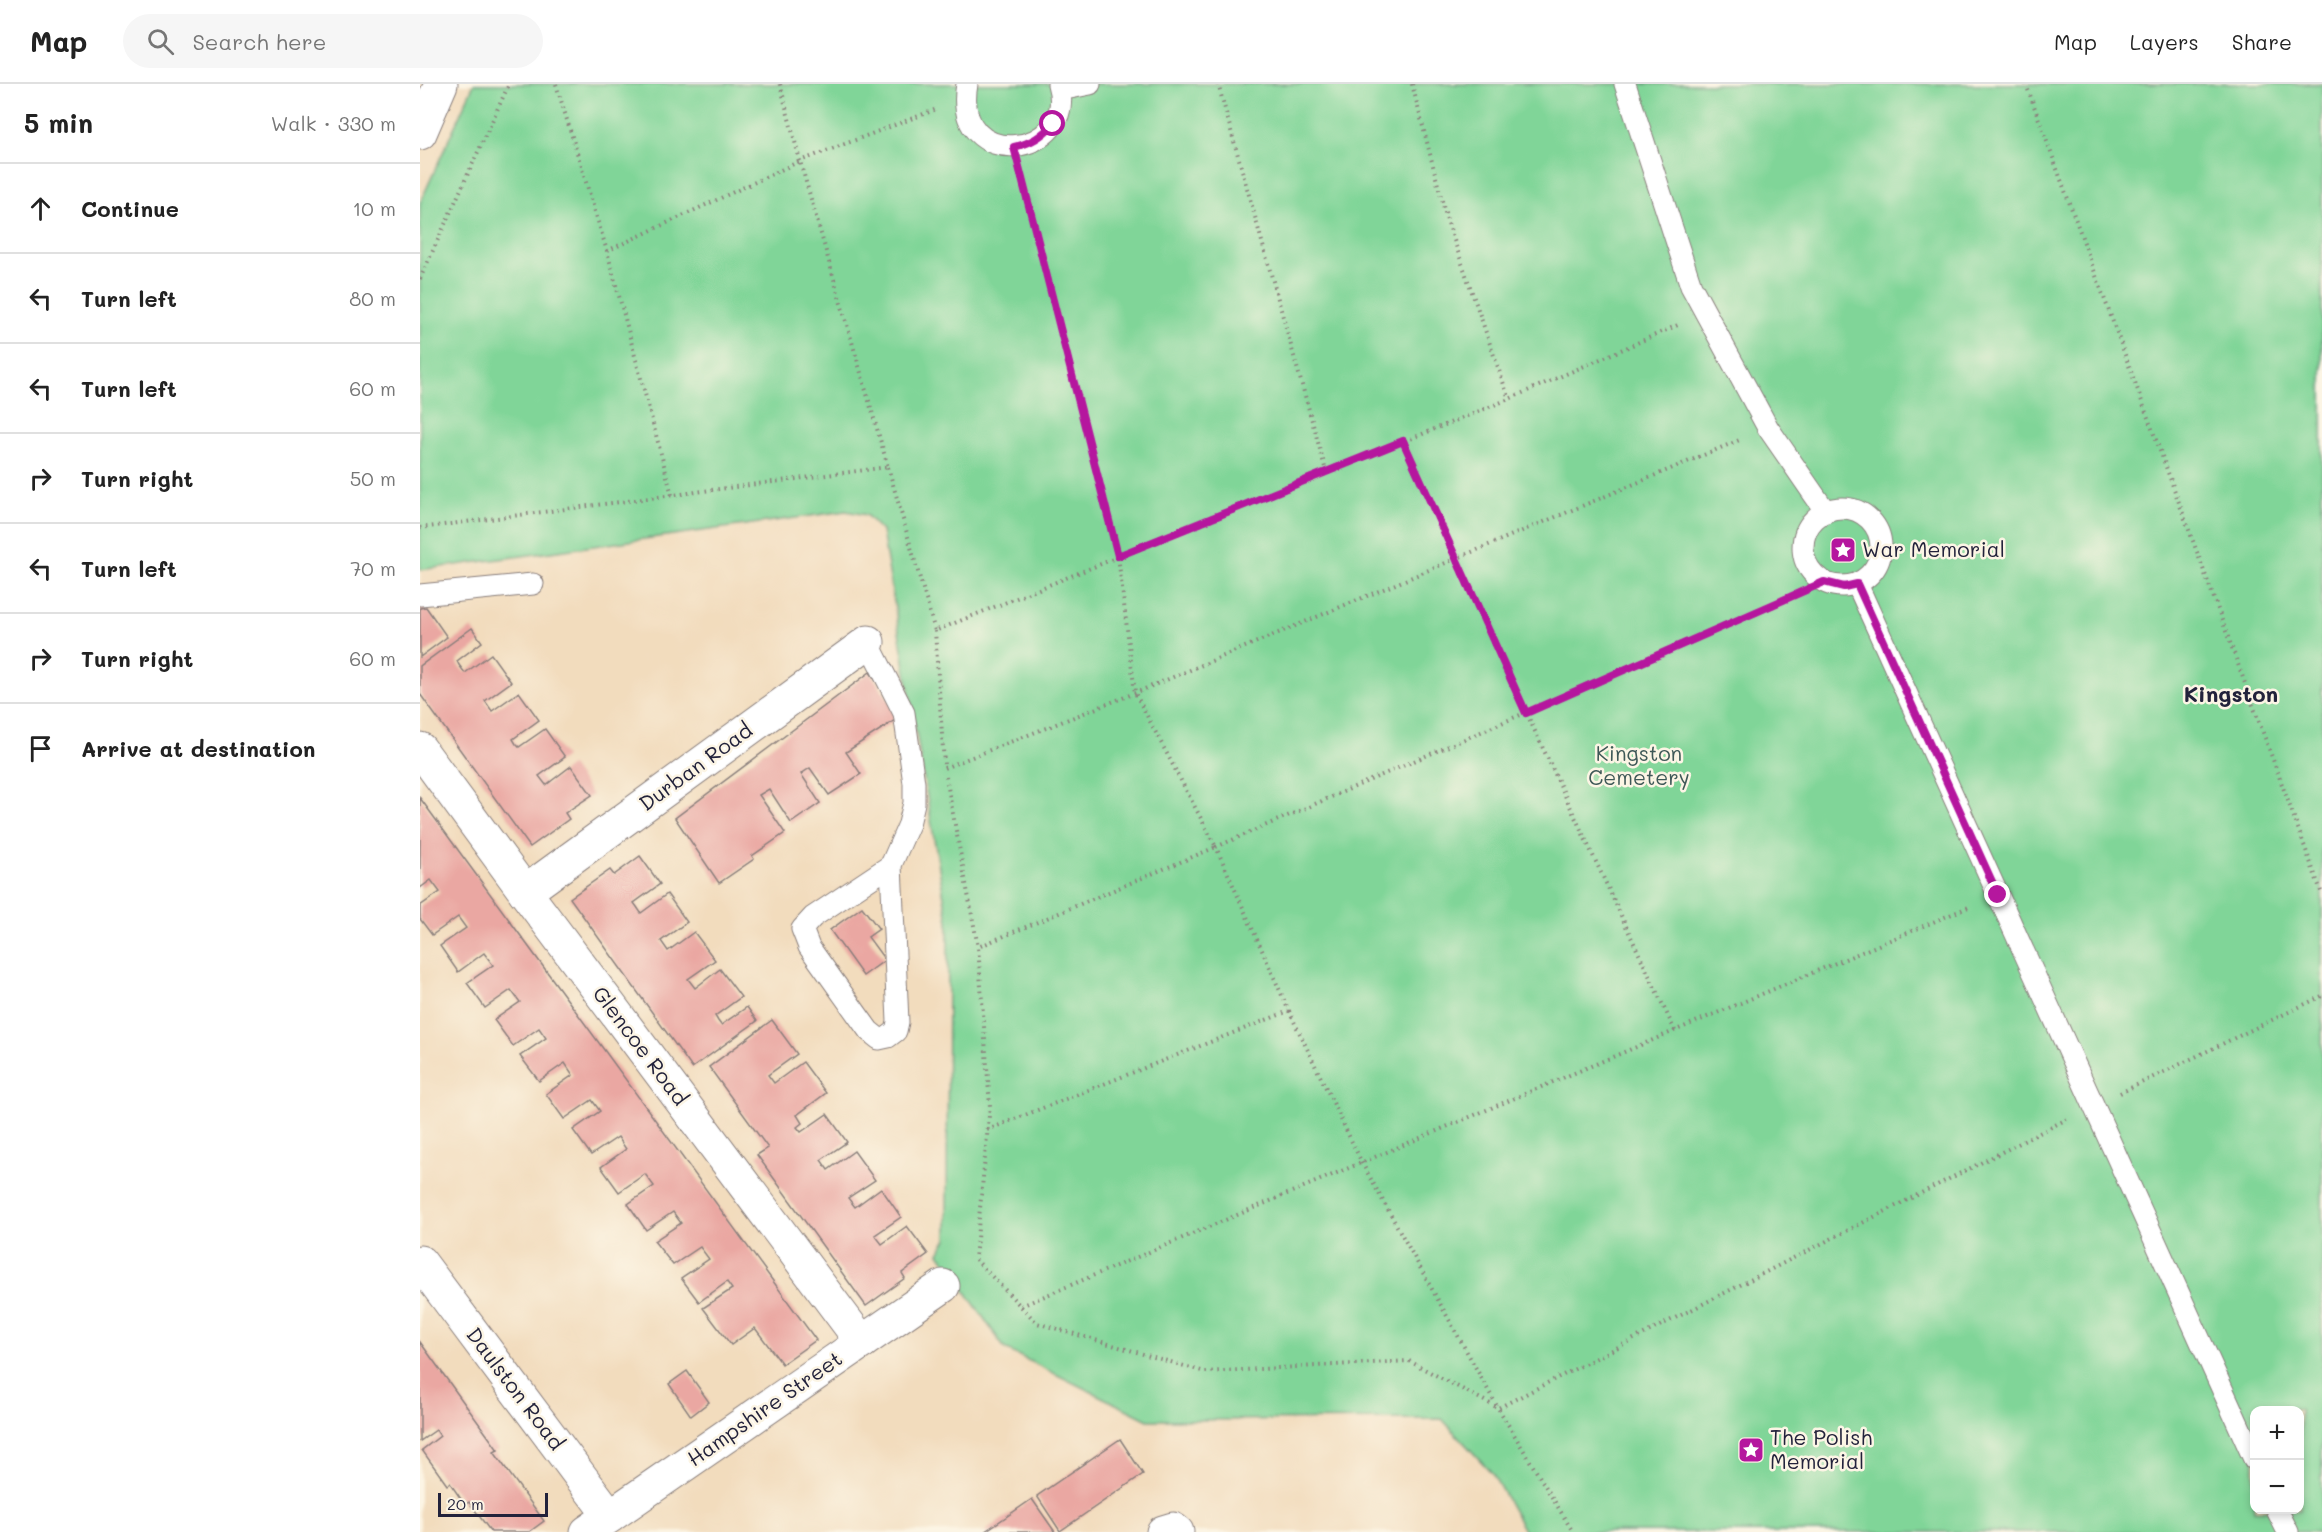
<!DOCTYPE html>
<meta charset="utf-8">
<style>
:root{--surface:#fff;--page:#f6f6f6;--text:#222;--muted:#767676;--line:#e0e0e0}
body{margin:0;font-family:Mali,sans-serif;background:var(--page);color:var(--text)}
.controls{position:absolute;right:18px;bottom:18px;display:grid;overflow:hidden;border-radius:12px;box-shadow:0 3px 9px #0003}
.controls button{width:54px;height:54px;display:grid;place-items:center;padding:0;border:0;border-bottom:2px solid var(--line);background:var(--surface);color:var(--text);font:30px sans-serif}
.scale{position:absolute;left:18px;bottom:15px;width:110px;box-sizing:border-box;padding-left:6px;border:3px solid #22223b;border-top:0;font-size:16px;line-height:21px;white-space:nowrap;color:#22223b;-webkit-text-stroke:4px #fcf5e5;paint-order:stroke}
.stop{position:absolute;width:18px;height:18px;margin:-14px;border:4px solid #b5179e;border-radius:50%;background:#fff}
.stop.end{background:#b5179e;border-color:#fff;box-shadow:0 2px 6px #0008}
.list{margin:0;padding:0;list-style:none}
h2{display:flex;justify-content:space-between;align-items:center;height:78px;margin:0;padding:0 24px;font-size:26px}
h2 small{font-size:20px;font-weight:400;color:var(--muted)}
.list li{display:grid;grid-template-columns:39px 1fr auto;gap:18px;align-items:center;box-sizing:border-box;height:90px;padding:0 24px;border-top:2px solid var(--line)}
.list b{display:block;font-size:22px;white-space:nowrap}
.list em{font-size:20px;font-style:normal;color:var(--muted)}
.icon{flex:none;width:33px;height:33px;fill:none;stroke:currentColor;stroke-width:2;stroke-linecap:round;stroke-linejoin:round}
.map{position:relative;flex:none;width:1902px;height:1448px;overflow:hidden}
header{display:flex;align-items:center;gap:36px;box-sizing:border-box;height:84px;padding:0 30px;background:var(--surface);border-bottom:2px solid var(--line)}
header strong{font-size:28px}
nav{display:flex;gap:33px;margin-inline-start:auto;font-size:21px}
.search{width:420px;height:54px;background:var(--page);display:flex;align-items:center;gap:15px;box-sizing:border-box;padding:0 21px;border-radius:33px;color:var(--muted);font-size:22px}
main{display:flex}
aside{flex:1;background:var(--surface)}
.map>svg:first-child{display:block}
.green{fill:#80d598;stroke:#517c6a;stroke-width:1.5;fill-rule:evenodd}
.building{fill:#eaa7a2}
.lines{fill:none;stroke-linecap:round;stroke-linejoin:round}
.lane-casing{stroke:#8a7f7c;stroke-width:23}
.street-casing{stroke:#8a7f7c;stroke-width:35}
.path{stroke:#8a7f7c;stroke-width:4;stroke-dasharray:1.5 4.5;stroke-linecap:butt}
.lane{stroke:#fff;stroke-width:21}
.street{stroke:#fff;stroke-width:33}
.route{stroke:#b5179e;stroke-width:8}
.labels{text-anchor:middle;stroke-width:5;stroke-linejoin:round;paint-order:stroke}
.poi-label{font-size:21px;fill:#22223b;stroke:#fcf5e5;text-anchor:start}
.park-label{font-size:21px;fill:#3e5857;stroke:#fcf5e5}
.street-label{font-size:21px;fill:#22223b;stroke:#fcf5e5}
.neighbourhood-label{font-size:22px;font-weight:bold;fill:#22223b;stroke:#fcf5e5}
</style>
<header>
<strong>Map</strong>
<div class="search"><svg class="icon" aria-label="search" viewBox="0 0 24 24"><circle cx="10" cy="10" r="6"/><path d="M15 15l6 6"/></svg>Search here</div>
<nav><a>Map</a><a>Layers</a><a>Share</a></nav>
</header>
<main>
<aside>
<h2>5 min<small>Walk · 330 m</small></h2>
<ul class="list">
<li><svg class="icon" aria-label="ahead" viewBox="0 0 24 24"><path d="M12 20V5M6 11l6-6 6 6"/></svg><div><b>Continue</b></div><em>10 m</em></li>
<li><svg class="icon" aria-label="left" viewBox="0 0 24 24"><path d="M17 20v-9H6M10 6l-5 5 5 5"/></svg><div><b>Turn left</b></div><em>80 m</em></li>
<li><svg class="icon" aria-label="left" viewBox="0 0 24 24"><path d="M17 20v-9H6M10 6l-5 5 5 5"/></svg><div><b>Turn left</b></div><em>60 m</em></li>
<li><svg class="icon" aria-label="right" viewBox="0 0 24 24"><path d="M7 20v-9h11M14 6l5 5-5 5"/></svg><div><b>Turn right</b></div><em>50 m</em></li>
<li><svg class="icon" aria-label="left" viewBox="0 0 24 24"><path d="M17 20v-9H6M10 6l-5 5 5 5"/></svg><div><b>Turn left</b></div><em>70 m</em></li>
<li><svg class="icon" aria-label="right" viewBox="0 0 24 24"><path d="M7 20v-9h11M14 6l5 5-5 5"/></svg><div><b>Turn right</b></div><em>60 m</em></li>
<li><svg class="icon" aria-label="arrive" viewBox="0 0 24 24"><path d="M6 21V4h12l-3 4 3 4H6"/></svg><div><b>Arrive at destination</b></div></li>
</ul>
</aside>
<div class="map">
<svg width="1902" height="1448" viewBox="0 0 1902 1448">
<rect width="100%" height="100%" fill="#fcf5e5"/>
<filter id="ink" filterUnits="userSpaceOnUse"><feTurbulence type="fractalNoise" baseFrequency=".0167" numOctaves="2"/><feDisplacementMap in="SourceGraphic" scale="12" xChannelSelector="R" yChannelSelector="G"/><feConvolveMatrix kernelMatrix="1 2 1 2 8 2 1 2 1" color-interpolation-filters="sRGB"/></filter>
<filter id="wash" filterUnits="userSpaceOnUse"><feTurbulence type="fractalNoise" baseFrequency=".008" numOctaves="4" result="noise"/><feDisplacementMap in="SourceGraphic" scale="24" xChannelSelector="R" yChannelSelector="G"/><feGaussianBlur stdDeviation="1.35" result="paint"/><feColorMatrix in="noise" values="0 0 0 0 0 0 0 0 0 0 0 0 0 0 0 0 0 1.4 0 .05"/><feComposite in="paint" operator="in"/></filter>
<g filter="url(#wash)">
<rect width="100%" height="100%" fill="#f2dcbd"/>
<path class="green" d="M54,0h1848v1448h-797l-33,-59 -50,-54 -294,1 -143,-71 -66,-96 8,-14 1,-318 -66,-390 -16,-16 -20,-4 -426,59v-367zM1834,1326h46v100h-46z"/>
<g id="blocks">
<g class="building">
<path d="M6,523l21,30 -27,20v-49z"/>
<path d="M52,544l10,14 -25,19 2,4 6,8 26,-19 20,28 -26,19 7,10 27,-19 20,28 -26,19 3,5 3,3 26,-18 20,28 -26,19 7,9 25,-19 21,29 -27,18 4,6 -39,28 -110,-153v-28z"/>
<path d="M450,588l30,45 -54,35 15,22 -32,21 -19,-27 -9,6 19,29 -29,20 -22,-34 -10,6 26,38 -33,23 2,3 -35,24 -44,-65z"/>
<path d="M0,714l396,542 -34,24 -27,-36 -24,17 -28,-37 29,-19 -5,-7 -28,20 -18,-24 28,-19 -9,-12 -27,18 -19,-24 27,-18 -8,-11 -27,18 -18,-26 26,-18 -9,-12 -26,18 -18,-25 25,-18 -8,-12 -27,18 -18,-25 27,-19 -8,-11 -28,19 -18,-25 27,-19 -8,-12 -26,18 -19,-25 26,-18 -7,-10 -26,18 -19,-26 26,-18 -9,-12 -26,18 -18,-25 26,-18 -9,-12 -26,19 -18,-26 26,-18 -8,-11 -26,18 -12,-16v-13l20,-14 -9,-12 -11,8z"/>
<path d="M220,772l20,28 -26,19 3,4 4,6 26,-19 20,28 -26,19 7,10 26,-19 21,28 -27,19 7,9 25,-19 21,28 -26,19 3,5 3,4 26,-18 10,14 -65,47 -122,-170 40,-28 4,5z"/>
<path d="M442,823l17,22 -11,8 17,23 -22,16 -33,-46z"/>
<path d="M352,936l25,34 -29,21 6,8 29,-21 23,31 -29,22 5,8 -5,4 4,5 26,-18 20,28 -26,18 7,10 26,-19 21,29 -27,18 7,9 26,-19 20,29 -26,18 7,9 25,-18 21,28 -26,19 3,5 -39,28 -109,-151 11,-7 -59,-81z"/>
<path d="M0,1258l78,108 -4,2 50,69 -15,11h-38l-22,-30 -4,3 -15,-22 -3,2 -25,-35 18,-14 -4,-6 -16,11z"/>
<path d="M267,1287l22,31 -18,14 -22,-32z"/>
<path d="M700,1355l23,35 -83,57 -23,-35z"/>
<path d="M612,1415l23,33h-71z"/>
</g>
</g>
</g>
<g filter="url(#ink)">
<use href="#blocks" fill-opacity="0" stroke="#8a7f7c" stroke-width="1.5"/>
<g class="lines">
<g class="lane-casing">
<g id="lane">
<path d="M547,0c-16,91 113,73 91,0"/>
<path d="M1205,0l66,202 77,142 58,84"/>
<path d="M640,6l30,-6"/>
<circle cx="1422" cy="463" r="39"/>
<path d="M1437,500l397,875"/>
<path d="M0,511l113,-11"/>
<path d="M448,558l36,71 10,70v20l-5,21 -18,41 -78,52 -11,12 7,18 60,84 10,8 9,-2 8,-6 2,-9 -7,-157"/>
<path d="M1857,1426l11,22"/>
</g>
</g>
<g class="street-casing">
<g id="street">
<path d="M0,49l21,-49"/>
<path d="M0,665l105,143 337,450"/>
<path d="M105,808l343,-250"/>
<path d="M0,1178l190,254"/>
<path d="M167,1448l356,-246"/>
<path d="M743,1448l10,-3 4,3"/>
</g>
</g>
<g class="path">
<path d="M136,0l51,167"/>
<path d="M360,0l20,77 137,-52"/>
<path d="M798,0l108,387"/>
<path d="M992,0l35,136 62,179"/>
<path d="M1606,0l296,810"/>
<path d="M601,90l97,382 17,137 81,154 -238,100 12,159 -15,153 62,64 168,49 204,-11 89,47 75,124"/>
<path d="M0,195l89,-195"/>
<path d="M983,357l52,119 220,471"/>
<path d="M468,383l47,164 574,-232 169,-74"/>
<path d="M0,444l468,-61 -88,-306 -193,90 65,244"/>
<path d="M515,547l9,133"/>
<path d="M524,684l191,-75 607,-254"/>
<path d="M526,693l32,170"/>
<path d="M869,927l73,152 136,245 569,-289"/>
<path d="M1700,1009l202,-97"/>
<path d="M567,1046l302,-119 -73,-164 608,-264"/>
<path d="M601,1222l950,-400"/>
</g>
<use href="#lane" class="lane"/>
<use href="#street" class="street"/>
</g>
</g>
<g class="lines" filter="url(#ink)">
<path class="route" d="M633,40c-12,13 -22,19 -39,23l104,409 285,-115 123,272 298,-131 20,5 13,-3 141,311"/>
</g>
<defs>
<g id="sight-square" transform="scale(1.35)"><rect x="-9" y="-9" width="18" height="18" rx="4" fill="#b5179e" stroke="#fcf5e5"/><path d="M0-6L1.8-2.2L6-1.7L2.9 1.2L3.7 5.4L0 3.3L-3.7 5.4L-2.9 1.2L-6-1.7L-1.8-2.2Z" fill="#fff"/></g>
</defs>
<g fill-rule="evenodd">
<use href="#sight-square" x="1423" y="466"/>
<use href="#sight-square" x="1331" y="1366"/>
</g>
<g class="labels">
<g class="poi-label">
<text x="1442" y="473">War Memorial</text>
<text x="1350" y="1361">The Polish<tspan x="1350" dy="24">Memorial</tspan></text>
</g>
<g class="park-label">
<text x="1219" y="677">Kingston<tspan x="1219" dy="24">Cemetery</tspan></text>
</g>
<g class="street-label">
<text transform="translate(276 683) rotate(-36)" y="7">Durban Road</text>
<text transform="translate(220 962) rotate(53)" y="7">Glencoe Road</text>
<text transform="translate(95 1305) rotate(53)" y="7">Daulston Road</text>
<text transform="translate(345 1325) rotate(-35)" y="7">Hampshire Street</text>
</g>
<g class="neighbourhood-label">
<text x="1811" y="618">Kingston</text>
</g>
</g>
</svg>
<div class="controls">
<button>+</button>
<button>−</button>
</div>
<div class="scale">20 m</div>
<div class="stop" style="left:633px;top:40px"></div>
<div class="stop end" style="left:1578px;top:811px"></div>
</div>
</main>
